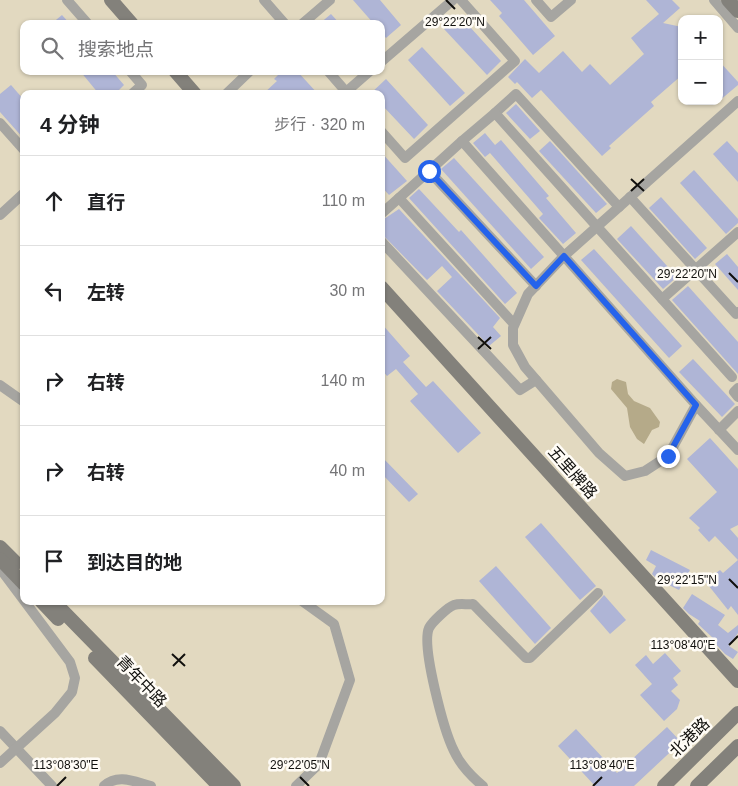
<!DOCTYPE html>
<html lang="zh">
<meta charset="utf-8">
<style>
:root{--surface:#fff;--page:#f6f6f6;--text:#202124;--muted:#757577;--line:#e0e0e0}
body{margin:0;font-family:Helvetica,"Noto Sans SC",sans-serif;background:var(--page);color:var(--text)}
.controls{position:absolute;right:15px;top:15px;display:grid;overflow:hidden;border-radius:10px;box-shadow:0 1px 4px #0004}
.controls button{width:45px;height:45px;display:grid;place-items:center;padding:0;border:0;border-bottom:1px solid var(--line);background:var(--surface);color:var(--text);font:25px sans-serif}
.stop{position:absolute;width:15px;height:15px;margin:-11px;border:4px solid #2563eb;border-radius:50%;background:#fff}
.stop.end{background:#2563eb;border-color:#fff;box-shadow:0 1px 5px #0008}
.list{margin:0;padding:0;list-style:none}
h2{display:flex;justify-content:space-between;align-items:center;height:65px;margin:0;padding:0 20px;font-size:21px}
h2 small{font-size:16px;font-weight:400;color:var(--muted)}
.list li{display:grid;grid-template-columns:32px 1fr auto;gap:15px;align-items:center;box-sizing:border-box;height:90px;padding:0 20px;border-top:1px solid var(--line)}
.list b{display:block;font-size:19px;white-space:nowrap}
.list em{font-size:16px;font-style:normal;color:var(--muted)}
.icon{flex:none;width:28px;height:28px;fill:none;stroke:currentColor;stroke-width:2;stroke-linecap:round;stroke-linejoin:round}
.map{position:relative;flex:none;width:738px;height:786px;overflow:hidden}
.search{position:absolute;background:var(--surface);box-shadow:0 1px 4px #0004;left:20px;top:20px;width:365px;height:55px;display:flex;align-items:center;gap:12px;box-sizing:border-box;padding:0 18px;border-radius:10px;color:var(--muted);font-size:19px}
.panel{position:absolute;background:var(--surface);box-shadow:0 1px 4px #0004;left:20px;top:90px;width:365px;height:515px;border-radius:10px}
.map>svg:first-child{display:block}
.green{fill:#e2d9c0;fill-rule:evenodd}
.water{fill:#b5aa89}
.building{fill:#afb5d6}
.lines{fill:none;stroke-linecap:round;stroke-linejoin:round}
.street{stroke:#a6a5a1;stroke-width:10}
.secondary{stroke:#83817b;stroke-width:14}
.route{stroke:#2563eb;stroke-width:6}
.ticks{fill:none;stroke:#11100d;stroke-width:2}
.labels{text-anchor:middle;stroke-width:5;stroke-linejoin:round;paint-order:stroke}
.street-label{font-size:16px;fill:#11100d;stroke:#fffcf6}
.ticks-label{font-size:12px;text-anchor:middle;fill:#11100d;stroke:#fffcf6;stroke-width:5;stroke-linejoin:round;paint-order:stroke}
</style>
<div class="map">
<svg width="738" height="786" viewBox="0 0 738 786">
<rect width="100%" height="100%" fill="#f3efe5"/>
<path class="green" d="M0,0h738v786h-738zM682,19h37v82h-37zM24,24h357v47h-357zM24,94h357v507h-357z"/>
<path class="water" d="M617,379l9,3 2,12 6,7 16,7 10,14 -1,5 -7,3 -8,14 -7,-5 -7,-12 -3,-19 -16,-19 1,-7z"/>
<g class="building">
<path d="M353,0h27l21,25 -15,13 -5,-6v-8h-7z"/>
<path d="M490,0h34l31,36 -22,19 -34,-39 3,-3z"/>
<path d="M646,0h26l8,8 -17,15 19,4v48l-31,27 3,4 -45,40 2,2 -9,8 -61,-66 -9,8 -15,-16 -2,2 -7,-7 17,-18 14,14 24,-22 19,21 8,-8 20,21 34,-31 -13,-16 28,-24z"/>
<path d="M331,14l9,10h-21z"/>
<path d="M62,15l8,9h-19z"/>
<path d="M459,15l42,46 -14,14 -43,-46z"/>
<path d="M422,47l43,46 -15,13 -42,-46z"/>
<path d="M719,61l19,21v3l-19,16z"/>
<path d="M80,71h32l12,14 -9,9h-16z"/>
<path d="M282,71h15l21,23h-55l14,-13 -3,-2z"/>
<path d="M386,79l42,46 -14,14 -33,-35v-10h-11z"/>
<path d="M11,85l13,15v39l-24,-27v-18z"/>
<path d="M516,104l24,27 -10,8 -24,-26z"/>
<path d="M485,133l10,12 6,-5 48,56 -3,2 30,35 -13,11 -24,-26 4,-4 -53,-61 -5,4 -12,-14z"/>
<path d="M550,141l57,63 -11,9 -57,-62z"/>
<path d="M727,141l11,12v29l-25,-28z"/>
<path d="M381,152l26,29 -18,14 -8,-9z"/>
<path d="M454,158l90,99 -13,12 -90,-100z"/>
<path d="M694,170l44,49v4l-12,11 -46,-51z"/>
<path d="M419,189l40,43 2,-2 56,63 -12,11 -96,-106z"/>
<path d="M661,197l46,51 -12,11 -46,-51z"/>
<path d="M399,209l101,109 -7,9 8,9 -12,10 -52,-55 15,-14 -10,-11 -15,14 -46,-47v-12z"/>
<path d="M631,226l46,51 -14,12 -46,-50z"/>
<path d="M594,249l88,97 -13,12 -88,-98z"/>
<path d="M727,254l11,13v23l-23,-26z"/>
<path d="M688,286l50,56v32l-66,-74z"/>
<path d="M381,323l29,33 -7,6 23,25 7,-6 48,52 -23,20 -48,-52 8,-7 -22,-25 -9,7 -6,-7z"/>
<path d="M693,359l42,45 -13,13 -43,-45z"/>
<path d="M710,438l28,31v56l-8,4 8,9v77l-7,-9 -3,4 -23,-29 15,-11 3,3 15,-13 -23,-24 -6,6 -11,-12 2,-2 -11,-10 28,-26 -30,-33z"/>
<path d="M381,456l37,38 -9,8 -28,-29z"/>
<path d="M541,523l55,63 -16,14 -55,-63z"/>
<path d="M651,550l39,20 -11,20 -22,-11 -5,-5 4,-8 -10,-6z"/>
<path d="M496,566l55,62 -16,16 -56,-63z"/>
<path d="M692,594l33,21 -7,10 10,8 10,-8v8l-9,13 9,6 -5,7 -8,-5 -12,-13 1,-2 -16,-15 2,-3 -11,-7 -6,-6z"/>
<path d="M604,595l22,25 -16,14 -20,-23z"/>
<path d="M665,653l16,18 -8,7 5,7 -7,6 9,9 -3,9 -13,12 -24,-26 12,-11 -17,-19 11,-10 7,9z"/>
<path d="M667,727l14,15 -47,44h-39l-37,-40 18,-17 41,44z"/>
</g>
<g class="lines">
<g class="street">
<path d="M67,0l21,24"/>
<path d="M264,0l21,24"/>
<path d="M536,0l15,17 20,-17"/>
<path d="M714,0l24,28"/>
<path d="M302,24l28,-24"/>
<path d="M381,62l72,-62"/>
<path d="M130,71l12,14 -10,9"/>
<path d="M328,71l20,23"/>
<path d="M346,92l24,-21"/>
<path d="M226,94l24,-23"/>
<path d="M495,113l21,-19 103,113"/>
<path d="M0,123l24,27"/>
<path d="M381,131l24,27 110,-97 -54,-61"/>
<path d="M462,141l-33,30 107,115"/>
<path d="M429,171l-30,27 115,126"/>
<path d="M630,197l106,117 2,-2"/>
<path d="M381,214l18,-16"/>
<path d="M0,215l24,-22"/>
<path d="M381,241l139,149 16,-10"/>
<path d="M662,299l-167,-186 -33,28 234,264 -28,51 -23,15 -20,5 -26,-23 -74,-86 -12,-22v-17l15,-34 36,-38 174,-155"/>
<path d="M732,377l-70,-78 76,-67"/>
<path d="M0,385l24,17"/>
<path d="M738,388l-4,4 4,5"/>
<path d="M696,405l42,45"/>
<path d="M719,430l19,-19"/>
<path d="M0,731l52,55"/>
<path d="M0,763l55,-50 17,-21 3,-14 -5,-16 -68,-91 3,-7"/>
<path d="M104,786c14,-13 31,-4 47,0"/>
<path d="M296,786l23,-22 31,-84 -16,-56 -32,-23"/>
<path d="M483,786c-11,-9 -23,-22 -29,-35 -10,-20 -33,-105 -25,-123 3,-6 19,-21 25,-23 6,-2 14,0 19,-1l47,48 6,6h4l68,-65"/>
</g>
<g class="secondary">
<path d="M111,0l21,24"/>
<path d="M728,0l10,11"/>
<path d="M175,71l20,23"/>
<path d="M381,287l357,394"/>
<path d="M0,547l16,16"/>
<path d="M0,559l24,25"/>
<path d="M41,601l17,18"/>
<path d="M53,601l181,185"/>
<path d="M95,658l124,128"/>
<path d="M664,786l74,-73"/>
<path d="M697,786l41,-40"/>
</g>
</g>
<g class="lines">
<path class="route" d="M429,171l107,115 28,-30 132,149 -28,51"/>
</g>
<path class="ticks" d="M446,0l9,9M631,179l13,12M631,191l13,-12M729,273l9,9M478,337l13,12M478,349l13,-12M729,579l9,9M729,645l9,-9M172,654l13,12M173,666l12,-12M300,777l9,9M57,786l9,-9M593,786l9,-9"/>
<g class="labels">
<g class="street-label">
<text transform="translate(573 472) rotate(48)" y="6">五里牌路</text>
<text transform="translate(142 681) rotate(46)" y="6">青年中路</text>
<text transform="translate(689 737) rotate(-44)" y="6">北港路</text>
</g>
</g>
<g class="ticks-label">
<text x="455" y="26">29°22'20"N</text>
<text x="687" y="278">29°22'20"N</text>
<text x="687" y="584">29°22'15"N</text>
<text x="683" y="649">113°08'40"E</text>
<text x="66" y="769">113°08'30"E</text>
<text x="602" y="769">113°08'40"E</text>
<text x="300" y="769">29°22'05"N</text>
</g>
</svg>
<div class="controls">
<button>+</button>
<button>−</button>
</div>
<div class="stop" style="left:429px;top:171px"></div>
<div class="stop end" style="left:668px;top:456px"></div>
<div class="search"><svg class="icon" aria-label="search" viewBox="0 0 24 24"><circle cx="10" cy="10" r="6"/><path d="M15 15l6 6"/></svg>搜索地点</div>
<section class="panel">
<h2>4 分钟<small>步行 · 320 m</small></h2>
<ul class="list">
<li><svg class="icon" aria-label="ahead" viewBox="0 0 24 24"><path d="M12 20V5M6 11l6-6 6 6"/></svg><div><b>直行</b></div><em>110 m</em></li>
<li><svg class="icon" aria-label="left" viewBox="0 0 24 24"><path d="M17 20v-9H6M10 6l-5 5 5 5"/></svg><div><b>左转</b></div><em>30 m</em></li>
<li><svg class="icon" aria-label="right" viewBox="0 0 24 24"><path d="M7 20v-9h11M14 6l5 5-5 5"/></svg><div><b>右转</b></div><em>140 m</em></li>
<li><svg class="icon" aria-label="right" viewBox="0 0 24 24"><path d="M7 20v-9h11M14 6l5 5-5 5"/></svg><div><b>右转</b></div><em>40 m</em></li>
<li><svg class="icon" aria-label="arrive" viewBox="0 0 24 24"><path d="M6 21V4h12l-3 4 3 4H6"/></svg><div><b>到达目的地</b></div></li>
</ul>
</section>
</div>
